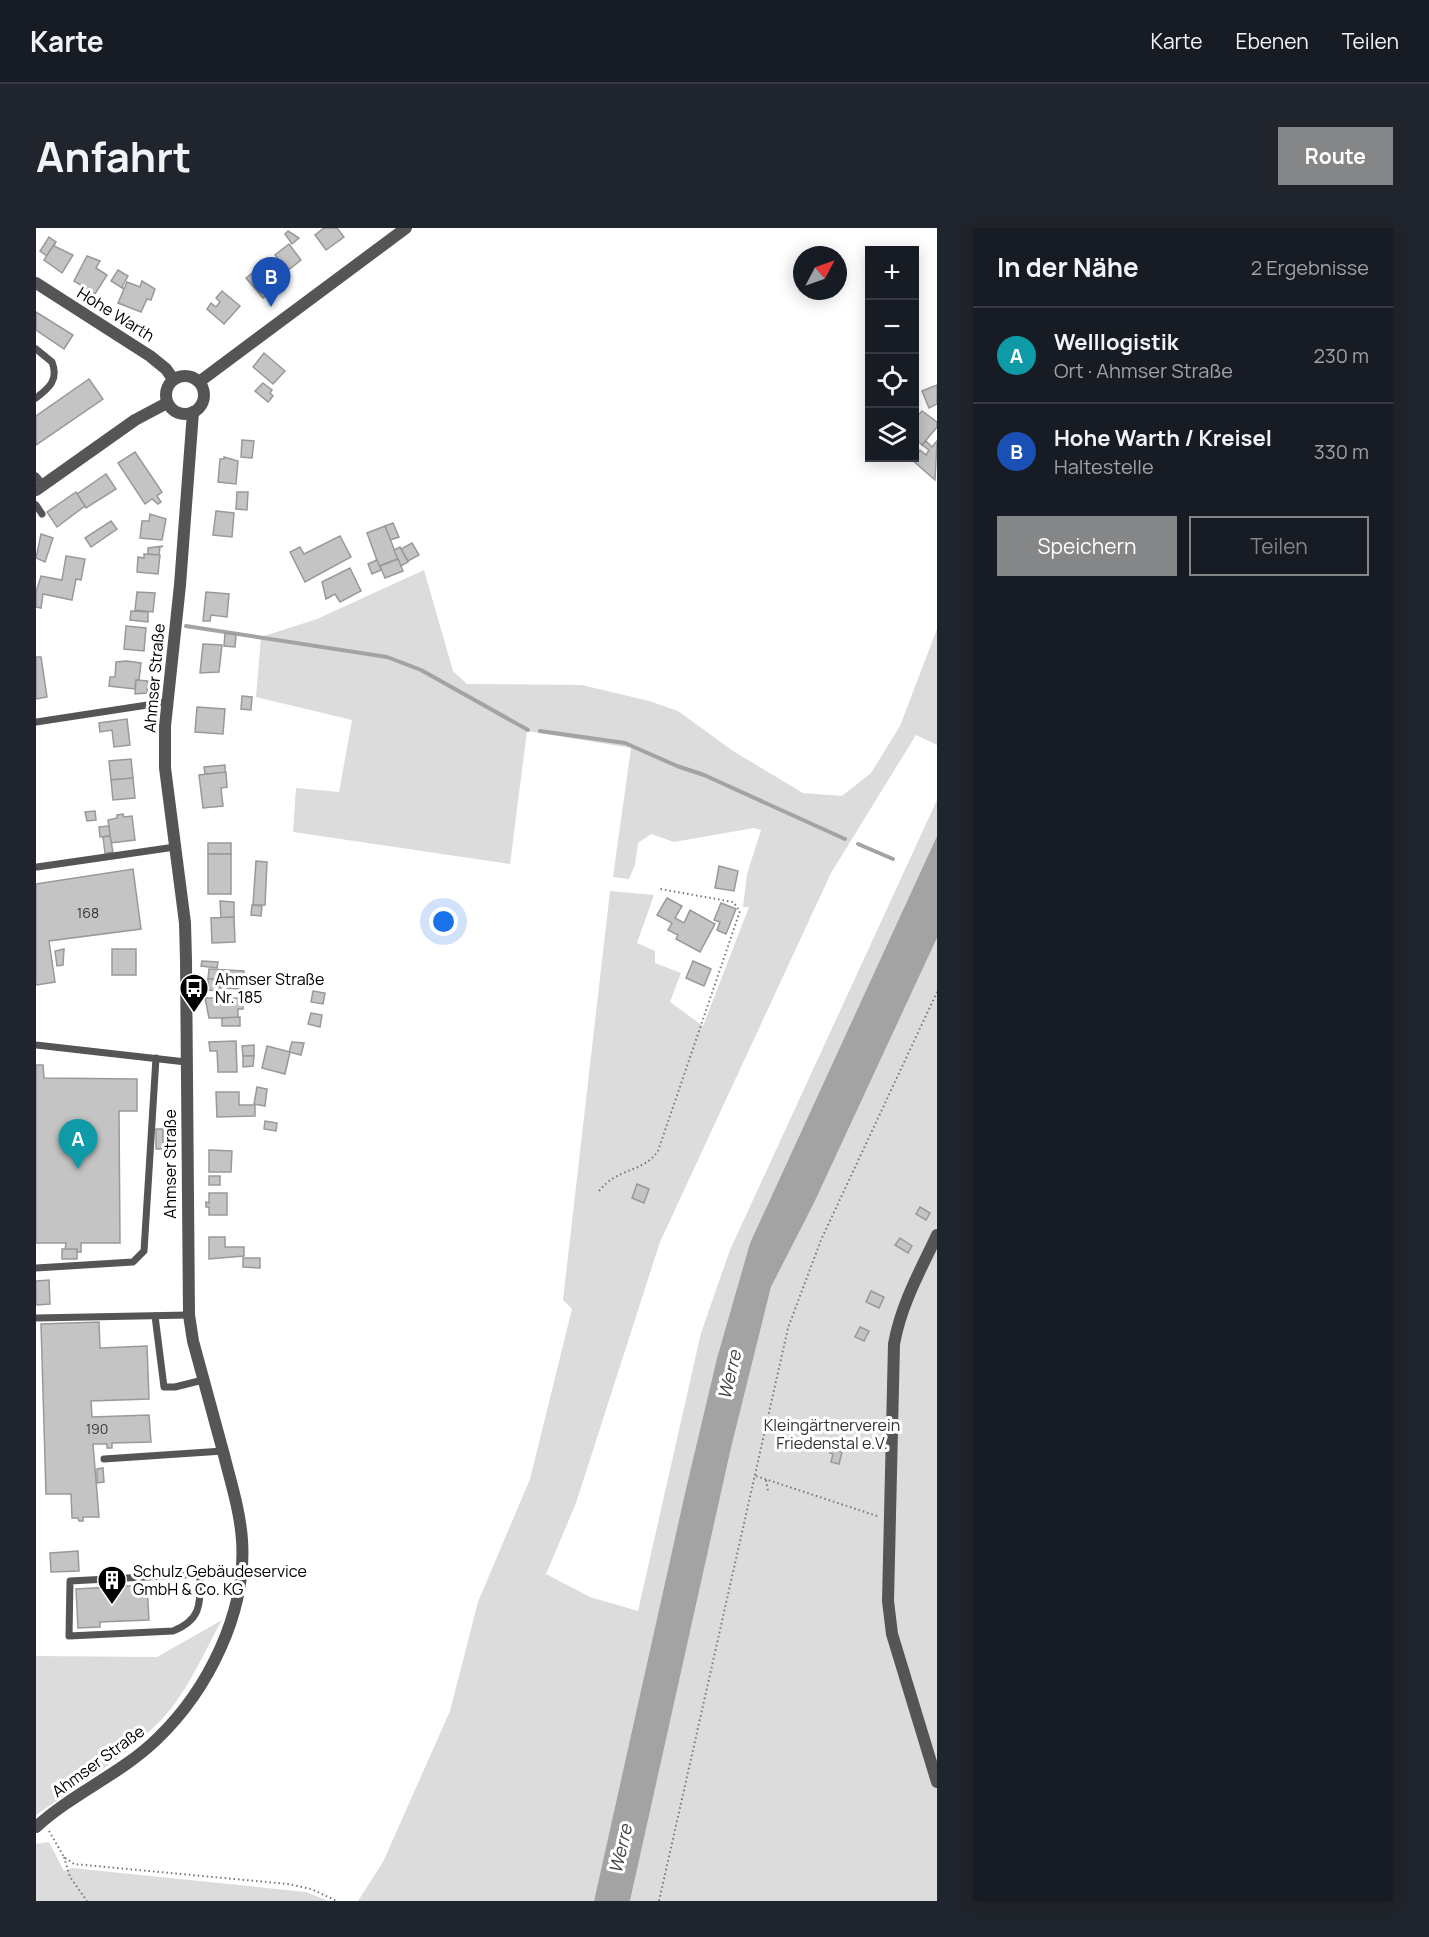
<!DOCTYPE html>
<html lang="de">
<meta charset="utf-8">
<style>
:root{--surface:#171b24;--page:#20242c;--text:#f1f3f6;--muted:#9ea1a6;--line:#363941;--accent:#858687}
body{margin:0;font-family:Manrope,sans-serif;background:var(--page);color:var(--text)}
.controls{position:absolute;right:18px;top:18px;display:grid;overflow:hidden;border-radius:0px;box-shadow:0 3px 15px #0003}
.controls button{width:54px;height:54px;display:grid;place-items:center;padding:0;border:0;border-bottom:2px solid var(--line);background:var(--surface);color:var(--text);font:30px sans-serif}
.compass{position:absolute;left:757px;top:18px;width:54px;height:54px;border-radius:50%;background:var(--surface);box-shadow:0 3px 15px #0003;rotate:49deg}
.you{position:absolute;left:408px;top:694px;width:21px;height:21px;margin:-15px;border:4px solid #fff;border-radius:50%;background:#1a73e8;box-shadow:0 0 0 9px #1a73e833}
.badge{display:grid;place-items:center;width:39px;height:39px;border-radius:50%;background:var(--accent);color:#fff;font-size:20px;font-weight:700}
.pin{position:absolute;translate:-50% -50px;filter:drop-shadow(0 2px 3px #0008)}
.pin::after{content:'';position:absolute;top:32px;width:21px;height:18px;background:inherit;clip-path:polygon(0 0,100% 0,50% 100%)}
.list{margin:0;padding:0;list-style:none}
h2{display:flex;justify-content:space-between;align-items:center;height:78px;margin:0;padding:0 24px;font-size:26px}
h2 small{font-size:20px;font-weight:400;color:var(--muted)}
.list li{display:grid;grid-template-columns:39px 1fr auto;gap:18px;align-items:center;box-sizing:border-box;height:96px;padding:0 24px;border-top:2px solid var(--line)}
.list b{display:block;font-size:22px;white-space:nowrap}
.list p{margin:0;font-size:20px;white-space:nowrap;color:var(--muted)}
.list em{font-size:20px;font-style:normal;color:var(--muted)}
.actions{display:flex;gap:12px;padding:18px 24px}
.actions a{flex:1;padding:14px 0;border:2px solid var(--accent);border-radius:0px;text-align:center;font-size:21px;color:var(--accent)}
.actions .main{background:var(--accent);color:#fff}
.icon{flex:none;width:33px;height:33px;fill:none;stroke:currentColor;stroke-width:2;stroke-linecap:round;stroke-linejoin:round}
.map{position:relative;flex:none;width:901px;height:1673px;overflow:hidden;border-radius:0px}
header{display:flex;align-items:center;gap:36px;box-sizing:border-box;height:84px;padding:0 30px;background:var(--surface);border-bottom:2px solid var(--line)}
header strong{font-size:28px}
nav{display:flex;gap:33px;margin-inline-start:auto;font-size:21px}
.intro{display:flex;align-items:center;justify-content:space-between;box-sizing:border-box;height:144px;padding:0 36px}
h1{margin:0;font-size:42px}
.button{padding:15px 27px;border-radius:0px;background:var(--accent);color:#fff;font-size:21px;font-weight:700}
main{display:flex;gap:36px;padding:0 36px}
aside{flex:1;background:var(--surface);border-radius:0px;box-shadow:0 3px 15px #0003}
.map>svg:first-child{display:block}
.green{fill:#dcdcdc}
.water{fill:#a3a3a3}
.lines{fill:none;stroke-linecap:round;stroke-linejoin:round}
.stream{stroke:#a3a3a3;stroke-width:4}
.building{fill:#c4c4c4;stroke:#999;stroke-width:1.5}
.path{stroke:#777;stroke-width:2;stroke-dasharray:1.5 3;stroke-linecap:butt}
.service{stroke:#555;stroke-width:7}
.minor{stroke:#555;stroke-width:12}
.tertiary{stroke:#555;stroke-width:12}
.labels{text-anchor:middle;stroke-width:6;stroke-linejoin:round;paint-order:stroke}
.number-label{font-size:14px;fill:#313131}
.street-label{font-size:16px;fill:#000;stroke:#fff}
.poi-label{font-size:16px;fill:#000;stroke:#fff;text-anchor:start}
.park-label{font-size:16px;fill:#333;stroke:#fff}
.water-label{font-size:18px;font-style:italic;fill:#444;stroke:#fff}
</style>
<header>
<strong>Karte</strong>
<nav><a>Karte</a><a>Ebenen</a><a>Teilen</a></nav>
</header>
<div class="intro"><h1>Anfahrt</h1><a class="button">Route</a></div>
<main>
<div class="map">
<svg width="901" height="1673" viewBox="0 0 901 1673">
<rect width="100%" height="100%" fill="#fff"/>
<g class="green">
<path d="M388,342l29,101 14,13 115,1 67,16 29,10 55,40 70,42 39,3 29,-23 29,-47 37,-97v116l-21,-10 -85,138 -171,369 -84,261 -30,71 44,23 48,14 63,-278 29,-83 207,-450v36l-187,407 -33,115 -32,135 -91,408h-236l25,-39 67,-151 28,-109 52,-123 42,-170 -9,-9 47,-409 44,4 -17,48 18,8v12l26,10 -11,29 33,24 46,-119h-6l4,-33 14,-44 -7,-2 -80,14 -23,-8 -13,9 -3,22 -6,14 -16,-2 18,-129 -104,-17 -17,133 -217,-32 3,-44 43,4 13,-72 -96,-23 5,-60 56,-18z"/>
<path d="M901,710v963h-307l101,-453 40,-161 43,-84z"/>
<path d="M186,1392c-18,32 -34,71 -59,98 -36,38 -84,67 -127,97v-159l121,1z"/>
<path d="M13,1614l15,29 8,-3 234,24 22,9h-292v-57z"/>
</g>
<path class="water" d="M901,608v102l-123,265 -43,84 -40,161 -101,453h-36l91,-408 32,-135 33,-115z"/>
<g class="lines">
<g class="stream">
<path d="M150,398l201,31 34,13 107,60"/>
<path d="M504,503l85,12 52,23 27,9 141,64"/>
<path d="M822,616l35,15"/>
</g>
</g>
<g class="building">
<path d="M288,0h13l7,9 -18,13 -11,-15z"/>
<path d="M252,3l11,7 -7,6 -7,-10z"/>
<path d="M13,9l7,5 -9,14 -7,-5z"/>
<path d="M19,15l-1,3 19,9 -11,18 -18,-13z"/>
<path d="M253,16l12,16 -14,11 -12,-16z"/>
<path d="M51,28l13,5 -4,7 11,7 -12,19 -21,-13z"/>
<path d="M82,42l10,6 -6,11 2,2 -13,-8z"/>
<path d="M220,42l5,7 4,-3 11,13 -13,11 -17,-20z"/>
<path d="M106,53l13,8 -4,11 -4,-1 -6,13 -23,-9 9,-21 13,5z"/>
<path d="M186,63l18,15 -16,18 -17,-15 4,-6 5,4 4,-5 -4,-4z"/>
<path d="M0,84l37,23 -9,14 -28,-19z"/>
<path d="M228,125l21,18 -12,13 -20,-17z"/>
<path d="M53,151l14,20 -67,46v-29z"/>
<path d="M227,155l9,7 -2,3 3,3 -5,6 -13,-11z"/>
<path d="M901,157v19l-8,4 -7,-17z"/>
<path d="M886,183l15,11v5l-15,18 -8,-7v-18z"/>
<path d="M206,212l12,1 -2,17 -11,-1z"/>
<path d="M890,213l6,6 5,-6 -2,39 -23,-20 8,-10 6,5 3,-5 -7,-5z"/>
<path d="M99,224l27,40 -5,4 4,6 -3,2 -6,-5 -7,5 -27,-41z"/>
<path d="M188,229l14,4 -2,23 -18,-2 2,-23h4z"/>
<path d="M70,246l10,15 -30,19 -9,-14z"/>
<path d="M40,264l9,14 -28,21 -10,-15z"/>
<path d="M201,264h11l-1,18 -11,-1z"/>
<path d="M180,283l18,2 -2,24 -19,-2z"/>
<path d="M114,286l16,5 -4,21 -22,-2 2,-17h7z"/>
<path d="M75,293l6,8 -26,18 -6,-9z"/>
<path d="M357,295l6,14 -9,3 -5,-14z"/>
<path d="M349,298l13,33 -19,7 -12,-33z"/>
<path d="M5,306l12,4 -8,24 -9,-4z"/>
<path d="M304,308l11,21 -46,25 -15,-30 10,-5 4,7z"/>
<path d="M376,315l7,12 -11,6 -7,-12z"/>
<path d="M127,318l-3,1 -1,8 -11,-1v-6z"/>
<path d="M364,319l8,15 -7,4 -7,-16z"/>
<path d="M108,326l16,1 -2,19 -21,-2 1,-15 6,1z"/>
<path d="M30,328l19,3 -4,21 -5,-1 -4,21 -29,-6 -2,14 -5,-1v-15l5,-16 21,4z"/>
<path d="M362,331l5,12 -18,7 -5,-12z"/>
<path d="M341,332l4,10 -9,4 -4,-10z"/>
<path d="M314,340l11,23 -21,11 -5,-8 -9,5 -4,-17z"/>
<path d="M101,364l18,1 -2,19 -18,-2z"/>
<path d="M170,364l23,2 -2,23 -16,-2 -1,6h-7z"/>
<path d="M95,383l17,1v10l-18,-2z"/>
<path d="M90,398l20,2 -2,23 -20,-2z"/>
<path d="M189,405l11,2 -1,12 -11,-1z"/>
<path d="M167,416l19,1 -3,27 -19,1z"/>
<path d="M0,429h5l6,40 -11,2z"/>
<path d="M90,433l15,2 -2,17h-3l-1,9 -26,-3 1,-9h5l1,-15z"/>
<path d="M100,452l12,1 -1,12 -12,1z"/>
<path d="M206,468l10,1 -1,13 -10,-1z"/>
<path d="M161,479l28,2 -2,25 -28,-2z"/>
<path d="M91,491l3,26 -16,2 -2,-17 -12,2 -1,-9z"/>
<path d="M95,531l2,19 -22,2 -2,-19z"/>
<path d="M189,537v8l-20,1 -1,-7z"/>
<path d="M190,544l1,15 -6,1 2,18 -20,2 -4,-33z"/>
<path d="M97,550l2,20 -22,2 -2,-20z"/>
<path d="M59,583l1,9 -9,1 -2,-9z"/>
<path d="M87,586l1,3 8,-1 3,24 -24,3 -3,-23 9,-2v-3z"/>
<path d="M73,598l1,10 -10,1 -1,-10z"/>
<path d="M74,608l3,16 -8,1 -2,-16z"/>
<rect x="172" y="615" width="23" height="11"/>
<rect x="172" y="626" width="23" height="40"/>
<path d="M220,633l11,1 -2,43h-12z"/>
<path d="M683,638l19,5 -4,20 -19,-3z"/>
<path d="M97,641l8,60 -92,12 6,41 -19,3v-101z"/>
<path d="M631,670l15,8 -7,12 9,5 6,-13 25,14 -15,28 -24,-13 2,-4 -10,-5 4,-7 -15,-8z"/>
<path d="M184,673l14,1v15l-13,1z"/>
<path d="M685,675l15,6 -10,25 -9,-4 3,-8 -6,-2z"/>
<path d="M216,677l10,1 -1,10 -10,-1z"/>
<path d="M198,689l1,25 -23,1 -1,-25z"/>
<path d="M28,721l-1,16 -6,1 -2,-15z"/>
<rect x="76" y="721" width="24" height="26"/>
<path d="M166,733l16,1 -1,6 -16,-2z"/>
<path d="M657,733l18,8 -7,17 -18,-8z"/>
<path d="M173,741l35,2 -1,18 -24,-1v-9h-11z"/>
<path d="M172,751h11l-1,12 -10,-1z"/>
<path d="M277,763l12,2 -2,11 -12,-2z"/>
<path d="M169,770h38v11h-5v9h-29z"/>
<path d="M275,785l11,2 -2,12 -12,-3z"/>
<path d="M204,789v9h-18v-8z"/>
<path d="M200,813l1,31h-19l-1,-21h-7l-1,-9z"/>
<path d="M256,814l12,1 -3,12 -12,-3z"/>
<path d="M218,817v11h-11l-1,-10z"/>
<path d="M231,818l23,6 -5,22 -23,-6z"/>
<path d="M207,828h11l-1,10 -10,1z"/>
<path d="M0,837h7l1,13 93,1v32h-18l1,132h-39v9h-4l-12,-2 1,-7h-30z"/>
<path d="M221,859l10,2 -2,17 -11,-2z"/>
<path d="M180,864h23v13h16v11l-38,1z"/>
<path d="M229,893l12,2 -1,8 -12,-2z"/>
<rect x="120" y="901" width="7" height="20"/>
<path d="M173,922l23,1 -1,21h-22z"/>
<rect x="173" y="948" width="11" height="9"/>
<path d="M601,956l12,5 -5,14 -12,-5z"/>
<path d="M173,965h18v22h-18v-8h-3v-5l3,1z"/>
<path d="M884,979l10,6 -4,7 -10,-6z"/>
<path d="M173,1009h16v10h19v9l-35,3z"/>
<path d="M864,1010l12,8 -4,7 -13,-8z"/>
<rect x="26" y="1021" width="15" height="10"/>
<path d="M207,1030h17v10l-17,-1z"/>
<path d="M13,1052l1,24 -14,1v-24z"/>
<path d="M835,1063l13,6 -5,11 -13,-6z"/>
<path d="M63,1094l1,26 47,-2 2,53 -58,2 1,16 57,-2 2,27 -39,1v5h-5v-4h-14l6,73h-16v4h-4l-1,-3h-6l-1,-24h-25l-5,-170z"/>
<path d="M824,1099l9,4 -5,10 -9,-4z"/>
<path d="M795,1221l11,3 -3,12 -8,-2 2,-8 -3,-1z"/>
<path d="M67,1240l1,14 -7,1v-14z"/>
<path d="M42,1323l1,20 -28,1 -1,-19z"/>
<path d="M111,1357l2,35 -49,2v5l-22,1 -2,-39z"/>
</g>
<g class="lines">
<g class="path">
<path d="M563,963c19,-24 44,-18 59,-40l82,-240 -7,-9 -73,-13"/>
<path d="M720,1248l121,40"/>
<path d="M730,1252l2,11"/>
<path d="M13,1603l15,26 10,7 214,20 23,5 26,12"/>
<path d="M28,1629l6,20 17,24"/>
<path d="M623,1673l129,-573 33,-88 116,-248"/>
</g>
<g class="service">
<path d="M0,121l16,13c7,18 -3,26 -16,36"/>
<path d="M0,248l7,9"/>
<path d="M0,277l6,9"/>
<path d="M0,494l131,-20"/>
<path d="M1,639l138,-20"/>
<path d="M0,817l150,17"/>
<path d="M0,1040l97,-6 11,-11 12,-193"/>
<path d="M119,1088l9,71h11l28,-7"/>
<path d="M0,1090l153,-3"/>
<path d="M68,1231l119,-8"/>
<path d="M164,1346c0,28 3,45 -27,57l-104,5 1,-55 170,-9"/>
</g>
<g class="minor">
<path d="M0,55l114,73 16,13 7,10"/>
<path d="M901,1007c-17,36 -36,70 -43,109l-6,257 4,33 45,148"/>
<path d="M0,1599c37,-34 85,-53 121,-88 51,-49 90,-127 85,-199 -2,-29 -11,-57 -18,-85 -10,-38 -21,-76 -31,-114l-4,-26 -3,-355 -1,-37 -20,-155v-42l15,-141 13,-173"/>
</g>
<g class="tertiary">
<circle cx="149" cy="167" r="19"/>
<path d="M163,154l207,-154"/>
<path d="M0,262l99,-70 32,-17"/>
</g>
</g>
<defs>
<g id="bus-pin" transform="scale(1.5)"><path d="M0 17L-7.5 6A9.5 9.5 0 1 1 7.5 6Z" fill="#000" stroke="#fff"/><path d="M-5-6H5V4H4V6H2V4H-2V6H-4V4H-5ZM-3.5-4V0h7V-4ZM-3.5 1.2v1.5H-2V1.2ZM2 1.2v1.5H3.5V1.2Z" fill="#fff"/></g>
<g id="building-pin" transform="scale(1.5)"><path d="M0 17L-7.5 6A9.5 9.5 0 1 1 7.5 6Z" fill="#000" stroke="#fff"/><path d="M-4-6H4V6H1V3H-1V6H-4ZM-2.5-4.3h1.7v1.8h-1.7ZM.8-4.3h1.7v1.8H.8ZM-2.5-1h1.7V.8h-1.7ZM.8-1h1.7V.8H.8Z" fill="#fff"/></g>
</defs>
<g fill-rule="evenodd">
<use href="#bus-pin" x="158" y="760"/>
<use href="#building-pin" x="76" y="1352"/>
</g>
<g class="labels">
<g class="number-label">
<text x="52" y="690">168</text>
<text x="61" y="1206">190</text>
</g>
<g class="street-label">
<text transform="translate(80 86) rotate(32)" y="6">Hohe Warth</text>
<text transform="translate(118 450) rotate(-85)" y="6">Ahmser Straße</text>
<text transform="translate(134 936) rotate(-90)" y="6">Ahmser Straße</text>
<text transform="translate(62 1533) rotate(-36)" y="6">Ahmser Straße</text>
</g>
<g class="poi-label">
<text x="179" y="757">Ahmser Straße<tspan x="179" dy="18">Nr. 185</tspan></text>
<text x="97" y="1349">Schulz Gebäudeservice<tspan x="97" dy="18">GmbH &amp; Co. KG</tspan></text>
</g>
<g class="park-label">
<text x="796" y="1203">Kleingärtnerverein<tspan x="796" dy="18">Friedenstal e.V.</tspan></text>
</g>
<g class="water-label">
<text transform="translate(694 1147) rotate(-77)" y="6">Werre</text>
<text transform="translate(585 1621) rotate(-77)" y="6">Werre</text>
</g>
</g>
</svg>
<div class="controls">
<button>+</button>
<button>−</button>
<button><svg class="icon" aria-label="locate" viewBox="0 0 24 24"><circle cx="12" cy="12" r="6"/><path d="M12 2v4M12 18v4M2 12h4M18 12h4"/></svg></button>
<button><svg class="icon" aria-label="layers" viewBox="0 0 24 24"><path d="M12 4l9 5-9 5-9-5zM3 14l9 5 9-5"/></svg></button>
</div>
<svg class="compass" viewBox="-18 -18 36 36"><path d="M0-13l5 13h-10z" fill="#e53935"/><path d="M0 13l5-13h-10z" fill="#9ea1a6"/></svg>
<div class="you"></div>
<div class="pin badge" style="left:42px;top:941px;background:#0f9aa8">A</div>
<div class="pin badge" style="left:235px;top:79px;background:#1a4fb4">B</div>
</div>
<aside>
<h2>In der Nähe<small>2 Ergebnisse</small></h2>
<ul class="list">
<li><span class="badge" style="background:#0f9aa8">A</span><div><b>Welllogistik</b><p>Ort · Ahmser Straße</p></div><em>230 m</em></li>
<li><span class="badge" style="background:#1a4fb4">B</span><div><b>Hohe Warth / Kreisel</b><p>Haltestelle</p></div><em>330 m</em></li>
</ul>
<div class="actions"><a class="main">Speichern</a><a>Teilen</a></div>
</aside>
</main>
